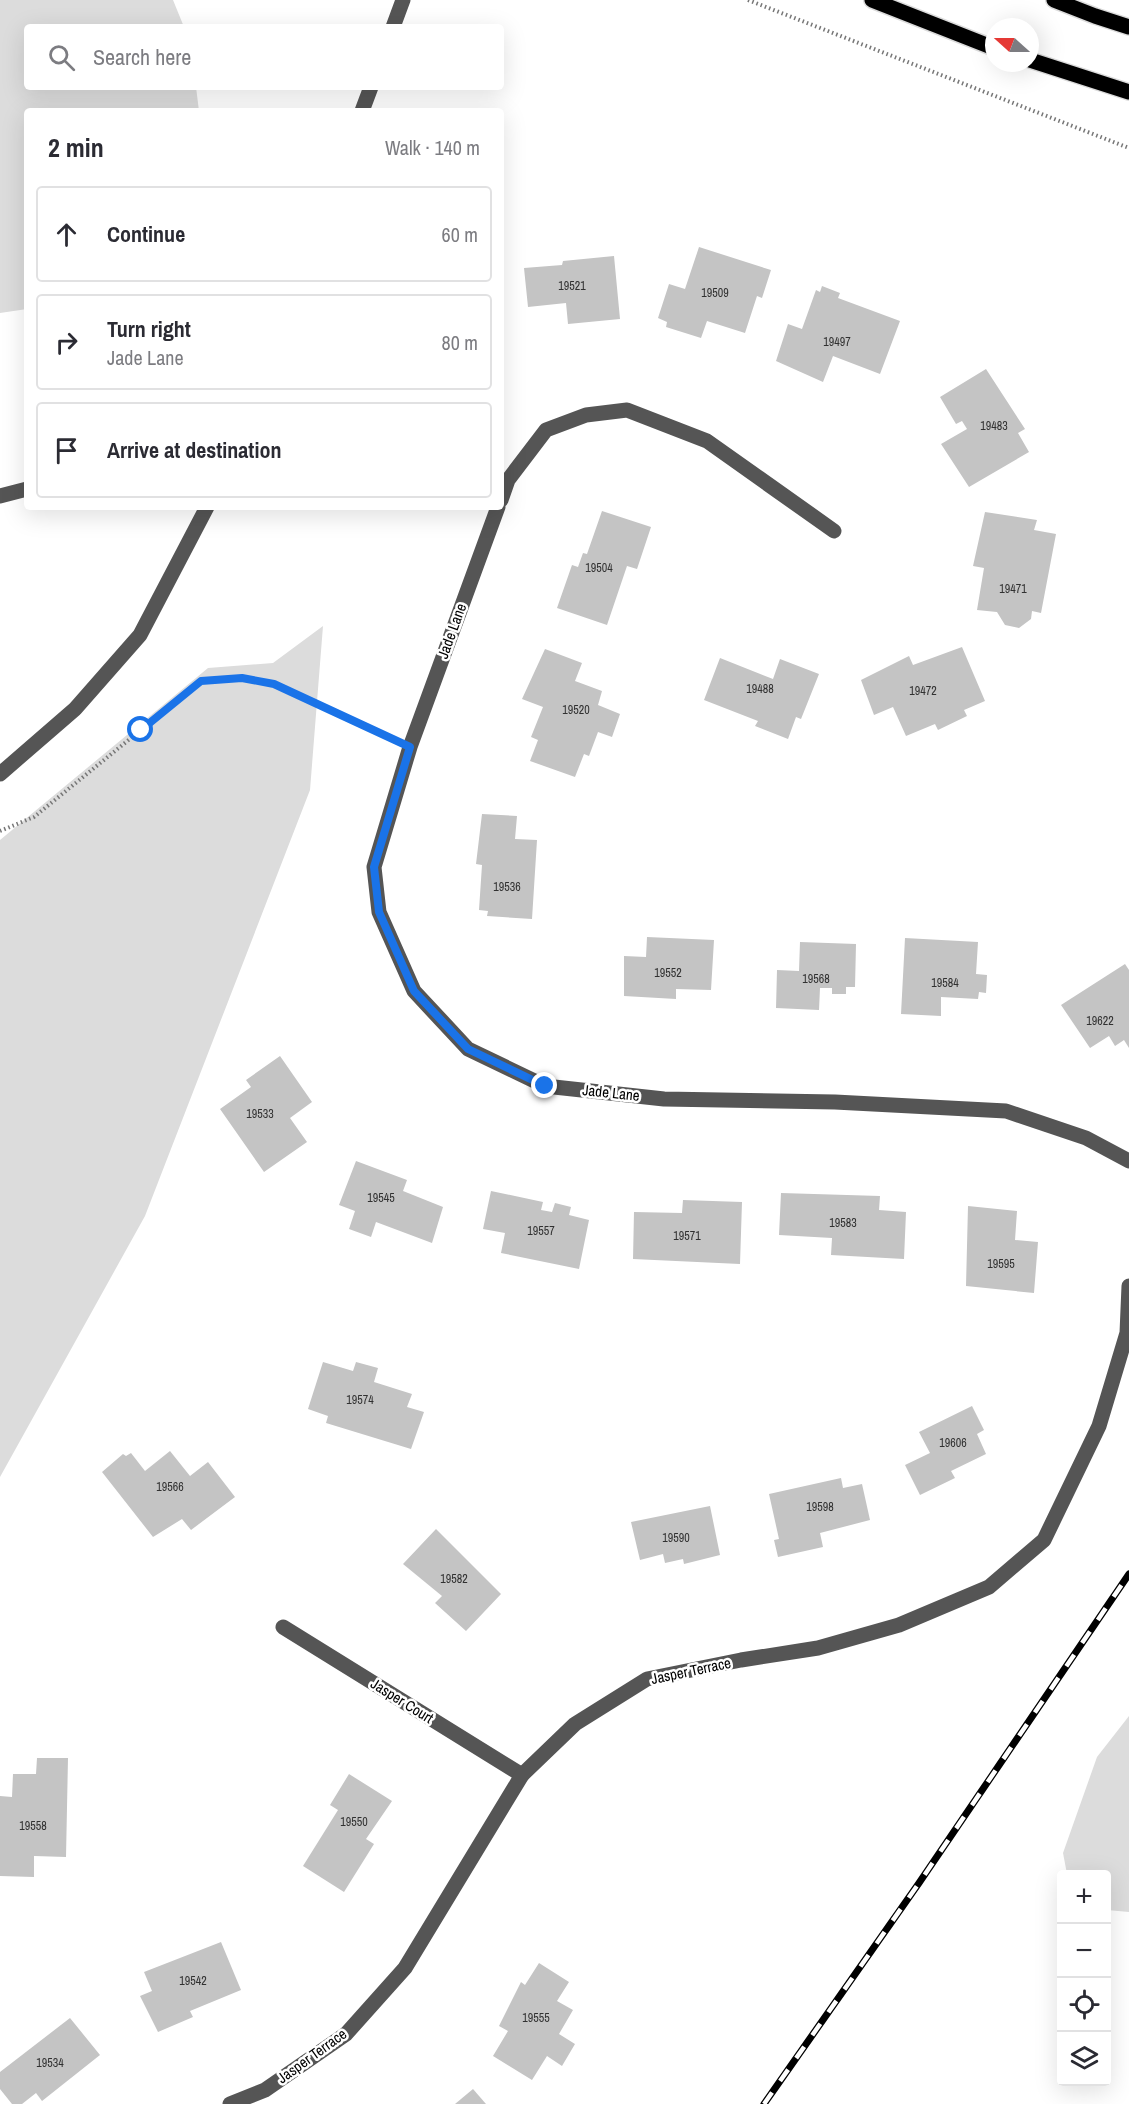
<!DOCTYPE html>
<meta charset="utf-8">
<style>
:root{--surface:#fff;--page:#f2f2f3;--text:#2b2b33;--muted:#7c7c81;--line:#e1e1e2}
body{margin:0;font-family:"Archivo Narrow",sans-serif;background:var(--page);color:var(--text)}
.controls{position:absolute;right:18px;bottom:18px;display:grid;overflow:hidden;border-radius:6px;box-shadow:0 6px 24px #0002}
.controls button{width:54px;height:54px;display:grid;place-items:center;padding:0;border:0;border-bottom:2px solid var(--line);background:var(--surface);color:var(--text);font:30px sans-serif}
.compass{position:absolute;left:985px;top:18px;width:54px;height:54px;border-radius:50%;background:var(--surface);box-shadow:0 6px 24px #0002;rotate:291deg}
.stop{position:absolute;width:18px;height:18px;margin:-14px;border:4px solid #1a73e8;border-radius:50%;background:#fff}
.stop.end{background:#1a73e8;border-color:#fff;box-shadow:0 2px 6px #0008}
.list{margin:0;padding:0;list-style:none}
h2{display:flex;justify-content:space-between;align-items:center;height:78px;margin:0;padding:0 24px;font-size:26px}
h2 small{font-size:20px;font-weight:400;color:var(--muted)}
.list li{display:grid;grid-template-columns:39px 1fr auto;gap:18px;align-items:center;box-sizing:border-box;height:96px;margin:0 12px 12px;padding:0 12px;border:2px solid var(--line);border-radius:6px}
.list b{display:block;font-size:22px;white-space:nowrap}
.list p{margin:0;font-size:20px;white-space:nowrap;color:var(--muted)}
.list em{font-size:20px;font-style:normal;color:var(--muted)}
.icon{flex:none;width:33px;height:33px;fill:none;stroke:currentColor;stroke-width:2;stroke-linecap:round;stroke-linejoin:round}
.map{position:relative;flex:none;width:1129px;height:2104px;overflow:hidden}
.search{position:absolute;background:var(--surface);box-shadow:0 6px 24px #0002;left:24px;top:24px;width:480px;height:66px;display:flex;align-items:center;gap:15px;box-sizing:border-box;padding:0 21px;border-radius:6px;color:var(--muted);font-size:22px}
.panel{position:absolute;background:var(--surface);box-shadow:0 6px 24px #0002;left:24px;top:108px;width:480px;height:402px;border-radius:6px}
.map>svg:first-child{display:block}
.green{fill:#dcdcdc}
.building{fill:#c4c4c4}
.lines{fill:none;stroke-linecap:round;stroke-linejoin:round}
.major-casing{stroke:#dbdbdb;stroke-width:18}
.path{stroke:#777;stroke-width:4;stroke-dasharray:1.5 3;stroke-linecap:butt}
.minor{stroke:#555;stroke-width:15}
.major{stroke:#000;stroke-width:15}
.rail-casing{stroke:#000;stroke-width:7}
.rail{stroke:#fff;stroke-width:4.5;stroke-dasharray:14;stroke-linecap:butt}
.route{stroke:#1a73e8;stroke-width:8}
.labels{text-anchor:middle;stroke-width:5;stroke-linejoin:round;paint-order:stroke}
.number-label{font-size:12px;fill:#313131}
.street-label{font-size:15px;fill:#000;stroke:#fff}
</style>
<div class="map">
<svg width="1129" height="2104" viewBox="0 0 1129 2104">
<rect width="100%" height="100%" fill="#fff"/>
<g class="green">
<path d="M0,0h173l11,27h-157v60h169l3,24h-172v198l-27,4z"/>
<path d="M323,626l-13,164 -165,426 -145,261v-637l208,-172 65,-5z"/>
<path d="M1129,1716v196l-22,-2 -1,-36h-39l-4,-21 34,-96z"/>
</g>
<g class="building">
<path d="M699,247l72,23 -9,28 -5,-2 -12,37 -38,-12 -6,17 -35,-11 1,-5 -9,-4 11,-34 16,5z"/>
<path d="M614,256l6,63 -52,5 -2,-21 -38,4 -4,-39 38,-3 1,-4z"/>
<path d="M822,286l18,7 -2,5 62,23 -20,53 -47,-18 -10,26 -47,-21 12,-37 14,5 14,-39 4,2z"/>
<path d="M986,369l39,60 -7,4 11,19 -60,35 -28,-43 26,-15 -5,-8 -6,3 -16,-27z"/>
<path d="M602,511l49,16 -14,42 -10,-3 -20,59 -50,-17 15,-43 6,2 5,-14 4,1z"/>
<path d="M985,512l52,8 -3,10 22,4 -15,79 -9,-2 -1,8 -12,9 -14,-3 -8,-13 -20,-2 7,-42 -11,-2z"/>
<path d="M962,647l23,54 -21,9 3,6 -29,14 -3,-6 -29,12 -13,-29 -19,8 -13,-35 48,-24 4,9z"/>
<path d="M545,649l37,14 -7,18 27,10 -4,14 22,9 -8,23 -14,-5 -9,24 -5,-2 -9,23 -45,-16 8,-21 -7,-3 12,-30 -21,-8z"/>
<path d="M720,658l53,21 7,-20 39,15 -18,45 -5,-2 -8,22 -33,-13 3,-5 -54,-21z"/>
<path d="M482,814l35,2 -2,23 22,1 -5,79 -45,-3 1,-5 -9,-1 3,-45 -6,-1z"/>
<path d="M647,937l67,3 -3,50 -35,-1v10l-52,-3v-40l22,1z"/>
<path d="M905,938l73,4 -2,32 11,1 -1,18 -7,-1 -1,7 -37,-2v19l-40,-2z"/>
<path d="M800,942l56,2 -1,43h-9v7h-14v-6h-12l-1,22 -43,-2 1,-38 22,1z"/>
<path d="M1125,964l4,6v78l-5,-8 -9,6 -6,-10 -19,12 -29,-43z"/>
<path d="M280,1056l32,46 -22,16 17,24 -43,30 -44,-63 31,-22 -5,-7z"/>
<path d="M356,1161l51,19 -4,11 40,16 -11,36 -56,-21 -5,15 -22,-8 6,-18 -16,-6z"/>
<path d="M491,1191l52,11 -2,8 11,2 3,-9 16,4 -2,8 20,5 -10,49 -78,-16 4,-20 -22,-4z"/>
<path d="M781,1193l99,3 -1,14 27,2 -2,47 -73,-4 1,-17 -53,-3z"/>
<path d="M683,1200l59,2 -2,62 -107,-5 1,-47 48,1z"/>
<path d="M968,1206l49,5 -2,29 23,2 -4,51 -68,-7z"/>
<path d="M323,1362l30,9 3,-9 22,6 -4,14 38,12 -5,13 17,5 -13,37 -85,-26 2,-7 -20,-7z"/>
<path d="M972,1406l12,24 -7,4 9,20 -35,17 4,7 -35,17 -15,-30 25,-12 -11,-21z"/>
<path d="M170,1451l20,25 18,-14 27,35 -44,33 -9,-11 -29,18 -51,-65 21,-18 3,2 5,-3 14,18z"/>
<path d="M841,1478l2,10 19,-4 8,36 -50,13 3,14 -45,10 -4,-17 5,-1 -10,-45z"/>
<path d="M710,1506l10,49 -36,9 -1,-5 -18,4 -2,-9 -23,6 -9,-38z"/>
<path d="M436,1529l65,65 -35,37 -31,-28 7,-7 -39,-32z"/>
<path d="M37,1758h31l-2,99 -32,-1v21l-34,-1v-80l12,1 1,-23h23z"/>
<path d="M349,1774l43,27 -26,38 8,5 -30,48 -41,-26 35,-56 -8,-5z"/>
<path d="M221,1942l20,48 -51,21 3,6 -35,15 -18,-36 12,-5 -8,-19z"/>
<path d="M539,1963l30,19 -12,19 16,9 -14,24 16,10 -13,22 -15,-10 -15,24 -39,-24 15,-25 -9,-5 22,-44 4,3z"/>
<path d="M70,2018l30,37 -58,46 -6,-8 -14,11h-10l-12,-15v-17z"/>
<path d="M473,2089l13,15h-31z"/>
</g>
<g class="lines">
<g class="major-casing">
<g id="major">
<path d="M872,0l122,48"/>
<path d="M1054,0l41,16 34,11"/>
<path d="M1030,60l99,32"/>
</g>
</g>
<g class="path">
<path d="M748,0l381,148"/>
<path d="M0,831l34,-14 167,-136 41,-3 32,6 114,52"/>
</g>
<g class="minor">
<path d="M393,27l10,-27"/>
<path d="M362,111l9,-24"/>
<path d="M0,496l27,-7"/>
<path d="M501,500l7,-20 38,-50 40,-15 41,-5 80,31 127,90"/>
<path d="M498,507l-88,240 -36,120 5,45 35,79 54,58 77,37 119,13 171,3 171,9 80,27 43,23"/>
<path d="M0,774l75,-65 65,-74 67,-128"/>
<path d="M283,1627l239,148"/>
<path d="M230,2104l35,-14 81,-56 59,-66 117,-193 53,-51 72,-45 94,-19 77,-12 81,-23 90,-38 55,-47 55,-114 28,-93 2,-47"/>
</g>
<use href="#major" class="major"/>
<g class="rail-casing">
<path id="rail" d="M764,2104l155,-221 210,-309"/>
</g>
<use href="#rail" class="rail"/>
</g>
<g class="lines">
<path class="route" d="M141,730l60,-49 41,-3 32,6 136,63 -36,120 5,45 35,79 54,58 77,37"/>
</g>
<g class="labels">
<g class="number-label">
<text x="572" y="290">19521</text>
<text x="715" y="297">19509</text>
<text x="837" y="346">19497</text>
<text x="994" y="430">19483</text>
<text x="599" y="572">19504</text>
<text x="1013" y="593">19471</text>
<text x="760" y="693">19488</text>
<text x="923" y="695">19472</text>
<text x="576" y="714">19520</text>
<text x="507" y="891">19536</text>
<text x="668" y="977">19552</text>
<text x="816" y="983">19568</text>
<text x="945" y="987">19584</text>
<text x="1100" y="1025">19622</text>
<text x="260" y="1118">19533</text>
<text x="381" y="1202">19545</text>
<text x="843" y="1227">19583</text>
<text x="541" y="1235">19557</text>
<text x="687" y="1240">19571</text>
<text x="1001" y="1268">19595</text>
<text x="360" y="1404">19574</text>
<text x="953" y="1447">19606</text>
<text x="170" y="1491">19566</text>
<text x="820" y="1511">19598</text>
<text x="676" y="1542">19590</text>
<text x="454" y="1583">19582</text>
<text x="354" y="1826">19550</text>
<text x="33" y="1830">19558</text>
<text x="193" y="1985">19542</text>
<text x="536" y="2022">19555</text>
<text x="50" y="2067">19534</text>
</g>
<g class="street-label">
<text transform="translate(452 631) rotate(-70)" y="5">Jade Lane</text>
<text transform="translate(611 1093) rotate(6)" y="5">Jade Lane</text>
<text transform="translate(691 1671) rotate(-12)" y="5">Jasper Terrace</text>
<text transform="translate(402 1701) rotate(32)" y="5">Jasper Court</text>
<text transform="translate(312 2056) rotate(-36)" y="5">Jasper Terrace</text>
</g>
</g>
</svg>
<div class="controls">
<button>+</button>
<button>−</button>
<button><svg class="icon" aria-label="locate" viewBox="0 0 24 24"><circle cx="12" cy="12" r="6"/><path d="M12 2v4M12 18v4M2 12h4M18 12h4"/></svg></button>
<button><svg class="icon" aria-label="layers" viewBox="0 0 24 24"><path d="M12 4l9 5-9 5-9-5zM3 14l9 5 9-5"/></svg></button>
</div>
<svg class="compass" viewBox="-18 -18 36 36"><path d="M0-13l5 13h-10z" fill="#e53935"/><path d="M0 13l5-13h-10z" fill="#7c7c81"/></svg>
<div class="stop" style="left:141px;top:730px"></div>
<div class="stop end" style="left:545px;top:1086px"></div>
<div class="search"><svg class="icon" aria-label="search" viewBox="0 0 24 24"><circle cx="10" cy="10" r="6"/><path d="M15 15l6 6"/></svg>Search here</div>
<section class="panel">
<h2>2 min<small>Walk · 140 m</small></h2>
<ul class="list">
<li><svg class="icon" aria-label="ahead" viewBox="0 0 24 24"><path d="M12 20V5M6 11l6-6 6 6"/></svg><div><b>Continue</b></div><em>60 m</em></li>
<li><svg class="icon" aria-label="right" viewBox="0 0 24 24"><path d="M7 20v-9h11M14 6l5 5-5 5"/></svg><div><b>Turn right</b><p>Jade Lane</p></div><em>80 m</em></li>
<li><svg class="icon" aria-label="arrive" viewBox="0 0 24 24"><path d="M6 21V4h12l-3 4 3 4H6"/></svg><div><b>Arrive at destination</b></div></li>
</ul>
</section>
</div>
